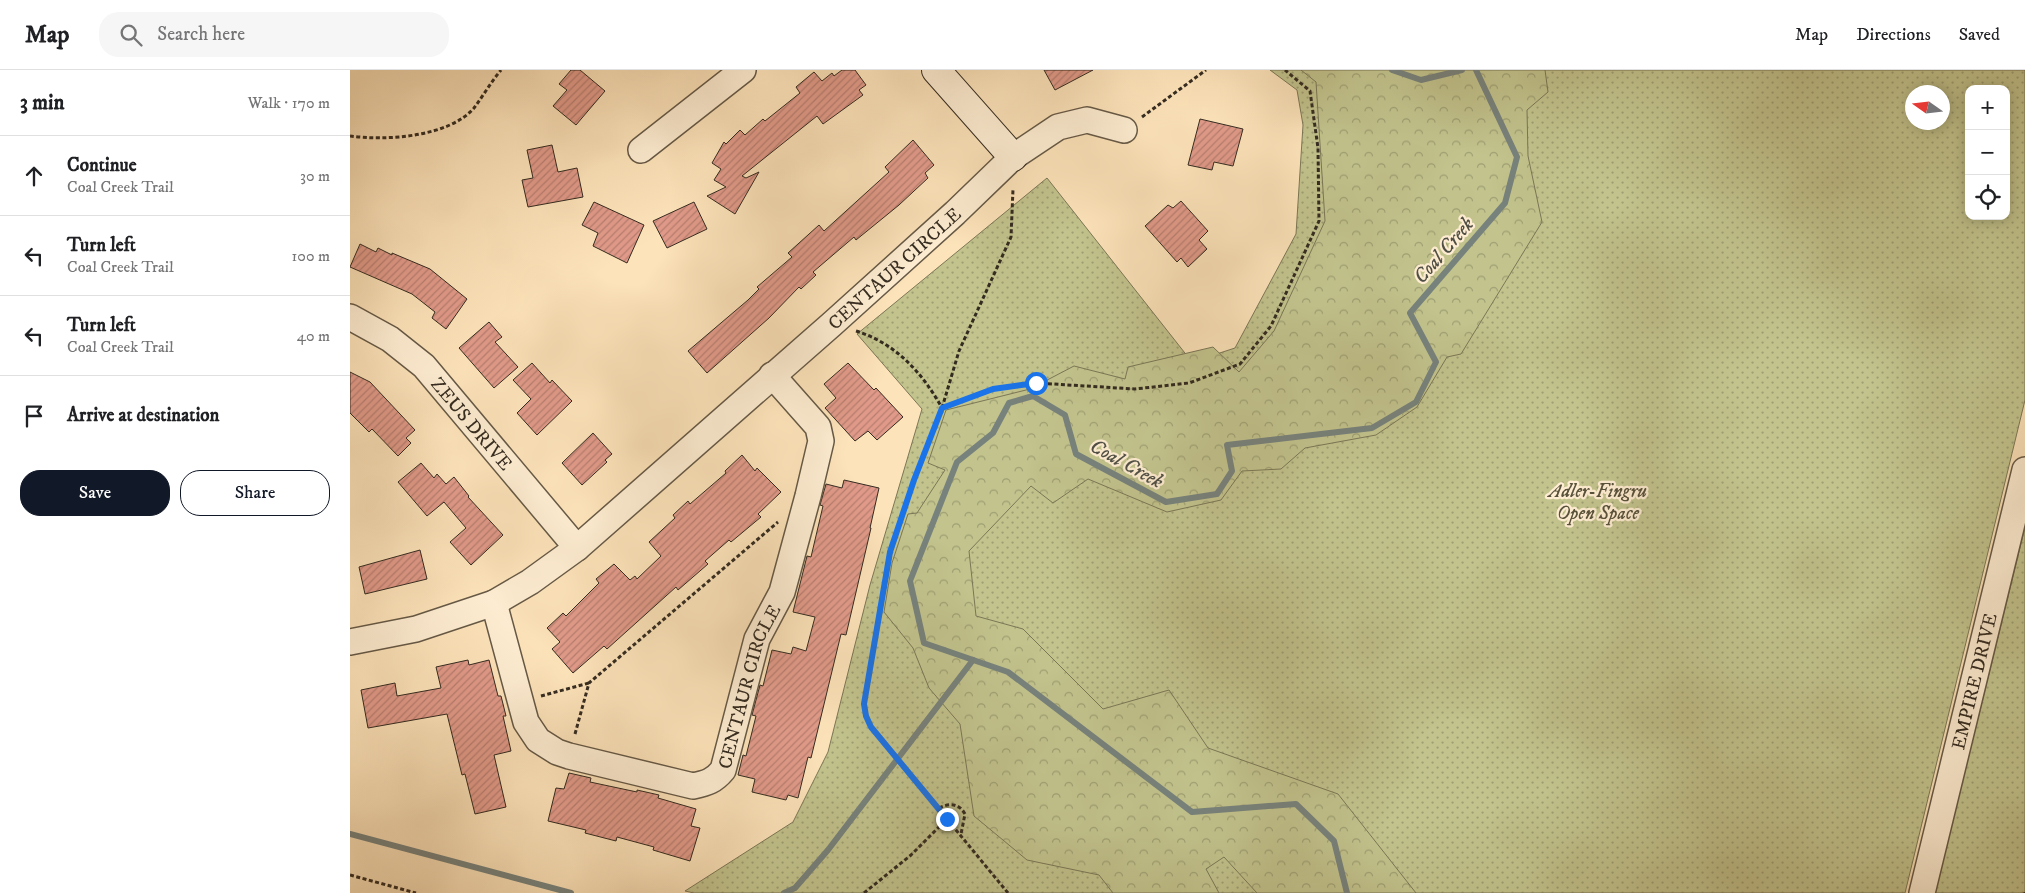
<!DOCTYPE html>
<meta charset="utf-8">
<style>
:root{--surface:#fff;--page:#f6f6f6;--text:#202124;--muted:#757577;--line:#e0e0e0;--accent:#111827}
body{margin:0;font-family:"IM FELL DW Pica",serif;background:var(--page);color:var(--text)}
.controls{position:absolute;right:15px;top:15px;display:grid;overflow:hidden;border-radius:10px;box-shadow:0 2px 12px #0003}
.controls button{width:45px;height:45px;display:grid;place-items:center;padding:0;border:0;border-bottom:1px solid var(--line);background:var(--surface);color:var(--text);font:25px sans-serif}
.compass{position:absolute;left:1555px;top:15px;width:45px;height:45px;border-radius:50%;background:var(--surface);box-shadow:0 2px 12px #0003;rotate:284deg}
.stop{position:absolute;width:15px;height:15px;margin:-11px;border:4px solid #1a73e8;border-radius:50%;background:#fff}
.stop.end{background:#1a73e8;border-color:#fff;box-shadow:0 1px 5px #0008}
.list{margin:0;padding:0;list-style:none}
h2{display:flex;justify-content:space-between;align-items:center;height:65px;margin:0;padding:0 20px;font-size:21px}
h2 small{font-size:16px;font-weight:400;color:var(--muted)}
.list li{display:grid;grid-template-columns:32px 1fr auto;gap:15px;align-items:center;box-sizing:border-box;height:80px;padding:0 20px;border-top:1px solid var(--line)}
.list b{display:block;font-size:19px;white-space:nowrap}
.list p{margin:0;font-size:16px;white-space:nowrap;color:var(--muted)}
.list em{font-size:16px;font-style:normal;color:var(--muted)}
.actions{display:flex;gap:10px;padding:15px 20px}
.actions a{flex:1;padding:11px 0;border:1px solid var(--accent);border-radius:20px;text-align:center;font-size:18px;color:var(--accent)}
.actions .main{background:var(--accent);color:#fff}
.icon{flex:none;width:28px;height:28px;fill:none;stroke:currentColor;stroke-width:2;stroke-linecap:round;stroke-linejoin:round}
.map{position:relative;flex:none;width:1675px;height:823px;overflow:hidden}
header{display:flex;align-items:center;gap:30px;box-sizing:border-box;height:70px;padding:0 25px;background:var(--surface);border-bottom:1px solid var(--line)}
header strong{font-size:24px}
nav{display:flex;gap:28px;margin-inline-start:auto;font-size:18px}
.search{width:350px;height:45px;background:var(--page);display:flex;align-items:center;gap:12px;box-sizing:border-box;padding:0 18px;border-radius:20px;color:var(--muted);font-size:19px}
main{display:flex}
aside{flex:1;background:var(--surface)}
.map>svg:first-child{display:block}
.green{fill:url(#green-dots);stroke:#7b7756;fill-rule:evenodd}
.forest{fill:url(#forest-crowns);stroke:#7b7756}
.lines{fill:none;stroke-linecap:round;stroke-linejoin:round}
.stream{stroke:#77827c;stroke-width:6}
.building{fill:url(#building-hatch);stroke:#342b20}
.street-casing{stroke:#665946;stroke-width:28}
.secondary-casing{stroke:#342b20;stroke-width:30}
.path{stroke:#342b20;stroke-width:3;stroke-dasharray:4 2.5;stroke-linecap:butt}
.street{stroke:#feedd2;stroke-width:25}
.secondary{stroke:#feedd2;stroke-width:28}
.route{stroke:#1a73e8;stroke-width:6}
.labels{text-anchor:middle;stroke-width:4.5;stroke-linejoin:round;paint-order:stroke}
.street-label{font-size:19px;fill:#342b20;stroke:#feedd2}
.park-label{font-size:19px;font-style:italic;fill:#58513b;stroke:#feedd2}
.water-label{font-size:20px;font-style:italic;fill:#504f46;stroke:#feedd2}
</style>
<header>
<strong>Map</strong>
<div class="search"><svg class="icon" aria-label="search" viewBox="0 0 24 24"><circle cx="10" cy="10" r="6"/><path d="M15 15l6 6"/></svg>Search here</div>
<nav><a>Map</a><a>Directions</a><a>Saved</a></nav>
</header>
<main>
<aside>
<h2>3 min<small>Walk · 170 m</small></h2>
<ul class="list">
<li><svg class="icon" aria-label="ahead" viewBox="0 0 24 24"><path d="M12 20V5M6 11l6-6 6 6"/></svg><div><b>Continue</b><p>Coal Creek Trail</p></div><em>30 m</em></li>
<li><svg class="icon" aria-label="left" viewBox="0 0 24 24"><path d="M17 20v-9H6M10 6l-5 5 5 5"/></svg><div><b>Turn left</b><p>Coal Creek Trail</p></div><em>100 m</em></li>
<li><svg class="icon" aria-label="left" viewBox="0 0 24 24"><path d="M17 20v-9H6M10 6l-5 5 5 5"/></svg><div><b>Turn left</b><p>Coal Creek Trail</p></div><em>40 m</em></li>
<li><svg class="icon" aria-label="arrive" viewBox="0 0 24 24"><path d="M6 21V4h12l-3 4 3 4H6"/></svg><div><b>Arrive at destination</b></div></li>
</ul>
<div class="actions"><a class="main">Save</a><a>Share</a></div>
</aside>
<div class="map">
<svg width="1675" height="823" viewBox="0 0 1675 823">
<defs>
<pattern id="green-dots" width="8" height="8" patternUnits="userSpaceOnUse" patternTransform="scale(1.25)"><rect width="8" height="8" fill="#c2c38d"/><path d="M2 2h.1M6 6h.1" fill="none" stroke="#9e9f73" stroke-width="1.8" stroke-linecap="round"/></pattern>
<pattern id="forest-crowns" width="20" height="18" patternUnits="userSpaceOnUse" patternTransform="scale(1.25)"><rect width="20" height="18" fill="#c2c38d"/><path d="M2 6a3 3 0 1 1 6 0M12 15a3 3 0 1 1 6 0" fill="none" stroke="#9e9f73"/></pattern>
<pattern id="building-hatch" width="6" height="6" patternUnits="userSpaceOnUse" patternTransform="scale(1.25)"><rect width="6" height="6" fill="#e19a89"/><path d="M-1 1l2-2M0 6l6-6M5 7l2-2" fill="none" stroke="#b77e70"/></pattern>
</defs>
<rect width="100%" height="100%" fill="#fde3ba"/>
<filter id="stains"><feTurbulence type="fractalNoise" baseFrequency=".004" numOctaves="4"/><feColorMatrix values="0 0 0 0 .2 0 0 0 0 .09 0 0 0 0 .02 0 0 0 .5 -.17"/></filter>
<radialGradient id="worn" r=".72"><stop offset=".6" stop-color="#630" stop-opacity="0"/><stop offset="1" stop-color="#630" stop-opacity=".3"/></radialGradient>
<g class="green">
<path d="M920,0h755v330l-120,493h-1211l-9,-2 108,-69 35,-70 42,-167 52,-176 -65,-75 190,-156 145,184 43,-14 61,-114 7,-109 -6,-35zM1619,19h37v127h-37zM1562,22h30v30h-30z"/>
<path d="M1675,457v366h-90z"/>
</g>
<path class="forest" d="M951,0h244l3,22 -21,18 1,46 14,66 -81,132 -14,3 -30,50 -41,28 -71,13 -24,21 -39,2 -21,29 -54,12 -79,-33 -35,24 -22,-17 -62,65 7,65 47,13 80,80 66,-19 39,58 130,46 78,99h-159l-33,-36 -18,12 13,24h-106l-14,-18 -72,-15 -53,-44 -14,-92 -31,-36 -16,-40 -29,-36 8,-49 16,-49 9,-1 28,-43 -17,-7 18,-53 84,-21 44,-23 51,13 3,-12 85,-20 26,25 35,-41 51,-110 -9,-139z"/>
<g class="lines">
<g class="stream">
<path d="M1042,0l29,10 41,-10"/>
<path d="M0,764l221,59"/>
<path d="M434,823l11,-5 33,-38 145,-190"/>
<path d="M997,823l-13,-52 -38,-37 -104,8 -184,-140 -84,-29 -14,-62 47,-119 36,-29 16,-30 24,-7 32,19 11,39 90,48 51,-8 15,-23 -5,-26 145,-17 44,-26 20,-40 -26,-49 95,-110 12,-46 -41,-87"/>
</g>
</g>
<g class="building">
<path d="M221,0h9l25,21 -29,34 -23,-19 14,-16 -8,-6z"/>
<path d="M492,0h13l11,15 -7,5 4,5 -40,29 -6,-8 -75,60 4,2 13,-6 -24,42 -28,-18 19,-9 -12,-7 7,-11 -9,-6 12,-21 2,2 14,-14 5,5 18,-16 2,2 35,-28 -4,-6 18,-15 8,9 10,-8 2,3z"/>
<path d="M694,0h49l-38,20z"/>
<path d="M850,49l43,10 -10,37 -19,-4 -2,8 -24,-5z"/>
<path d="M563,70l21,25 -9,8 3,5 -29,27 -43,35 -2,-3 -41,35 3,3 -15,14 -2,-2 -30,31 -62,55 -19,-22 60,-51 11,-11 -2,-2 35,-30 -4,-4 31,-28 5,6 65,-59 -4,-5z"/>
<path d="M202,75l6,27 19,-4 6,29 -55,10 -6,-27 11,-2 -6,-28z"/>
<path d="M831,131l27,30 -9,9 8,9 -19,18 -7,-9 -4,4 -32,-36 23,-21 5,3z"/>
<path d="M244,132l50,23 -17,38 -34,-17 5,-13 -16,-8z"/>
<path d="M344,132l13,27 -40,19 -14,-27z"/>
<path d="M10,174l16,8 2,-4 14,7v-2l38,16 37,30 -21,30 -14,-11 3,-6 -23,-18 -62,-27z"/>
<path d="M139,252l13,15 -7,5 23,25 -24,21 -35,-40z"/>
<path d="M182,293l18,20 2,-3 20,21 -35,34 -20,-22 14,-14 -18,-19z"/>
<path d="M498,293l26,27 2,-2 27,29 -26,23 -9,-9 -13,10 -30,-33 11,-10 -12,-14z"/>
<path d="M0,302l20,10 45,48 -9,8 5,5 -13,13 -26,-27 -3,3 -19,-19z"/>
<path d="M243,363l19,21 -7,6 2,2 -25,23 -20,-22z"/>
<path d="M392,385l13,16 2,-3 24,24 -23,22 3,3 -30,25 -2,-2 -24,21 3,3 -30,26 -2,-3 -69,62 -3,-3 -31,27 -21,-24 8,-7 -13,-14 16,-15 3,3 33,-33 -3,-4 18,-15 16,16 5,-4 2,3 24,-23 -12,-14 26,-24 -2,-3 15,-14 2,3 36,-31 -1,-2z"/>
<path d="M71,393l13,15 3,-4 9,10 8,-7 15,19 -1,1 35,38 -32,30 -21,-23 16,-14 -22,-26 -17,14 -29,-34z"/>
<path d="M494,410l35,8 -9,40h1l-25,107 -5,-1 -30,124 -3,-1 -10,41 -10,-3 -2,5 -34,-8 3,-13 -17,-4 5,-20 3,1 10,-40 -4,-1 8,-30 3,1 9,-36 19,4 2,-7 13,4 9,-34 -22,-5 14,-56 4,1 12,-51 -3,-1 6,-21 16,4z"/>
<path d="M70,480l7,29 -62,15 -6,-27z"/>
<path d="M118,590l1,5 20,-5 9,36h3l5,20h-3l8,35 -17,4 12,52 -31,7 -10,-40 -3,1 -15,-61 -79,14 -7,-38 34,-7 2,13 44,-8 -5,-21z"/>
<path d="M219,703l22,5 -1,4 47,10v-2l22,5 -1,3 38,11 -5,17 9,2 -10,33 -37,-11 1,-3 -37,-10 -1,4 -31,-8 1,-3 -38,-9 8,-33 8,1z"/>
</g>
<g class="lines">
<g class="street-casing">
<g id="street">
<path d="M291,80l102,-80"/>
<path id="s1" d="M0,247l40,22 34,27 153,182"/>
<path id="s2" d="M144,533l32,119 12,18 19,12 12,4 124,30c14,-3 21,-5 30,-16l34,-131 25,-47 26,-96 13,-55 -3,-14 -46,-52"/>
<path id="s3" d="M0,572l66,-13 78,-26 36,-21 47,-34 255,-224 123,-111 58,-56 45,-30 29,-7 37,10"/>
<path id="s4" d="M1572,823l103,-423"/>
</g>
</g>
<g class="secondary-casing">
<path id="secondary" d="M586,0l77,87"/>
</g>
<g class="path">
<path d="M792,47l64,-47"/>
<path d="M0,66c36,5 99,1 124,-28 9,-12 17,-26 27,-38"/>
<path d="M506,261c39,12 66,41 86,77"/>
<path d="M592,338l17,-57 52,-114 2,-48"/>
<path d="M191,626l48,-13"/>
<path d="M225,664l14,-51 189,-161"/>
<path d="M589,738c10,-5 20,-5 26,6l-4,20"/>
<path d="M0,805l66,18"/>
<path d="M514,823l47,-38 36,-36"/>
<path d="M658,823l-137,-166 -5,-11 -2,-12 27,-152 23,-72 28,-72 51,-19 43,-6 99,6 54,-6 51,-19 31,-38 48,-105 -1,-73 -8,-57 -25,-21"/>
<path d="M1675,823v-1"/>
</g>
<use href="#street" class="street"/>
<use href="#secondary" class="secondary"/>
</g>
<g class="lines">
<path class="route" d="M597,749l-76,-92 -5,-11 -2,-12 26,-152 24,-72 28,-72 51,-19 43,-6"/>
</g>
<g class="labels">
<g class="street-label">
<text dy="7" stroke="none"><textPath href="#s3" startOffset="672">CENTAUR CIRCLE</textPath></text>
<text dy="7" stroke="none"><textPath href="#s1" startOffset="164">ZEUS DRIVE</textPath></text>
<text dy="7" stroke="none"><textPath href="#s4" startOffset="218">EMPIRE DRIVE</textPath></text>
<text dy="7" stroke="none"><textPath href="#s2" startOffset="430">CENTAUR CIRCLE</textPath></text>
</g>
<g class="park-label">
<text x="1248" y="427">Adler-Fingru<tspan x="1248" dy="22">Open Space</tspan></text>
</g>
<g class="water-label">
<text transform="translate(1093 180) rotate(-49)" y="7">Coal Creek</text>
<text transform="translate(777 393) rotate(29)" y="7">Coal Creek</text>
</g>
</g>
<rect width="100%" height="100%" filter="url(#stains)"/>
<rect width="100%" height="100%" fill="url(#worn)"/>
</svg>
<div class="controls">
<button>+</button>
<button>−</button>
<button><svg class="icon" aria-label="locate" viewBox="0 0 24 24"><circle cx="12" cy="12" r="6"/><path d="M12 2v4M12 18v4M2 12h4M18 12h4"/></svg></button>
</div>
<svg class="compass" viewBox="-18 -18 36 36"><path d="M0-13l5 13h-10z" fill="#e53935"/><path d="M0 13l5-13h-10z" fill="#757577"/></svg>
<div class="stop" style="left:686px;top:313px"></div>
<div class="stop end" style="left:597px;top:749px"></div>
</div>
</main>
